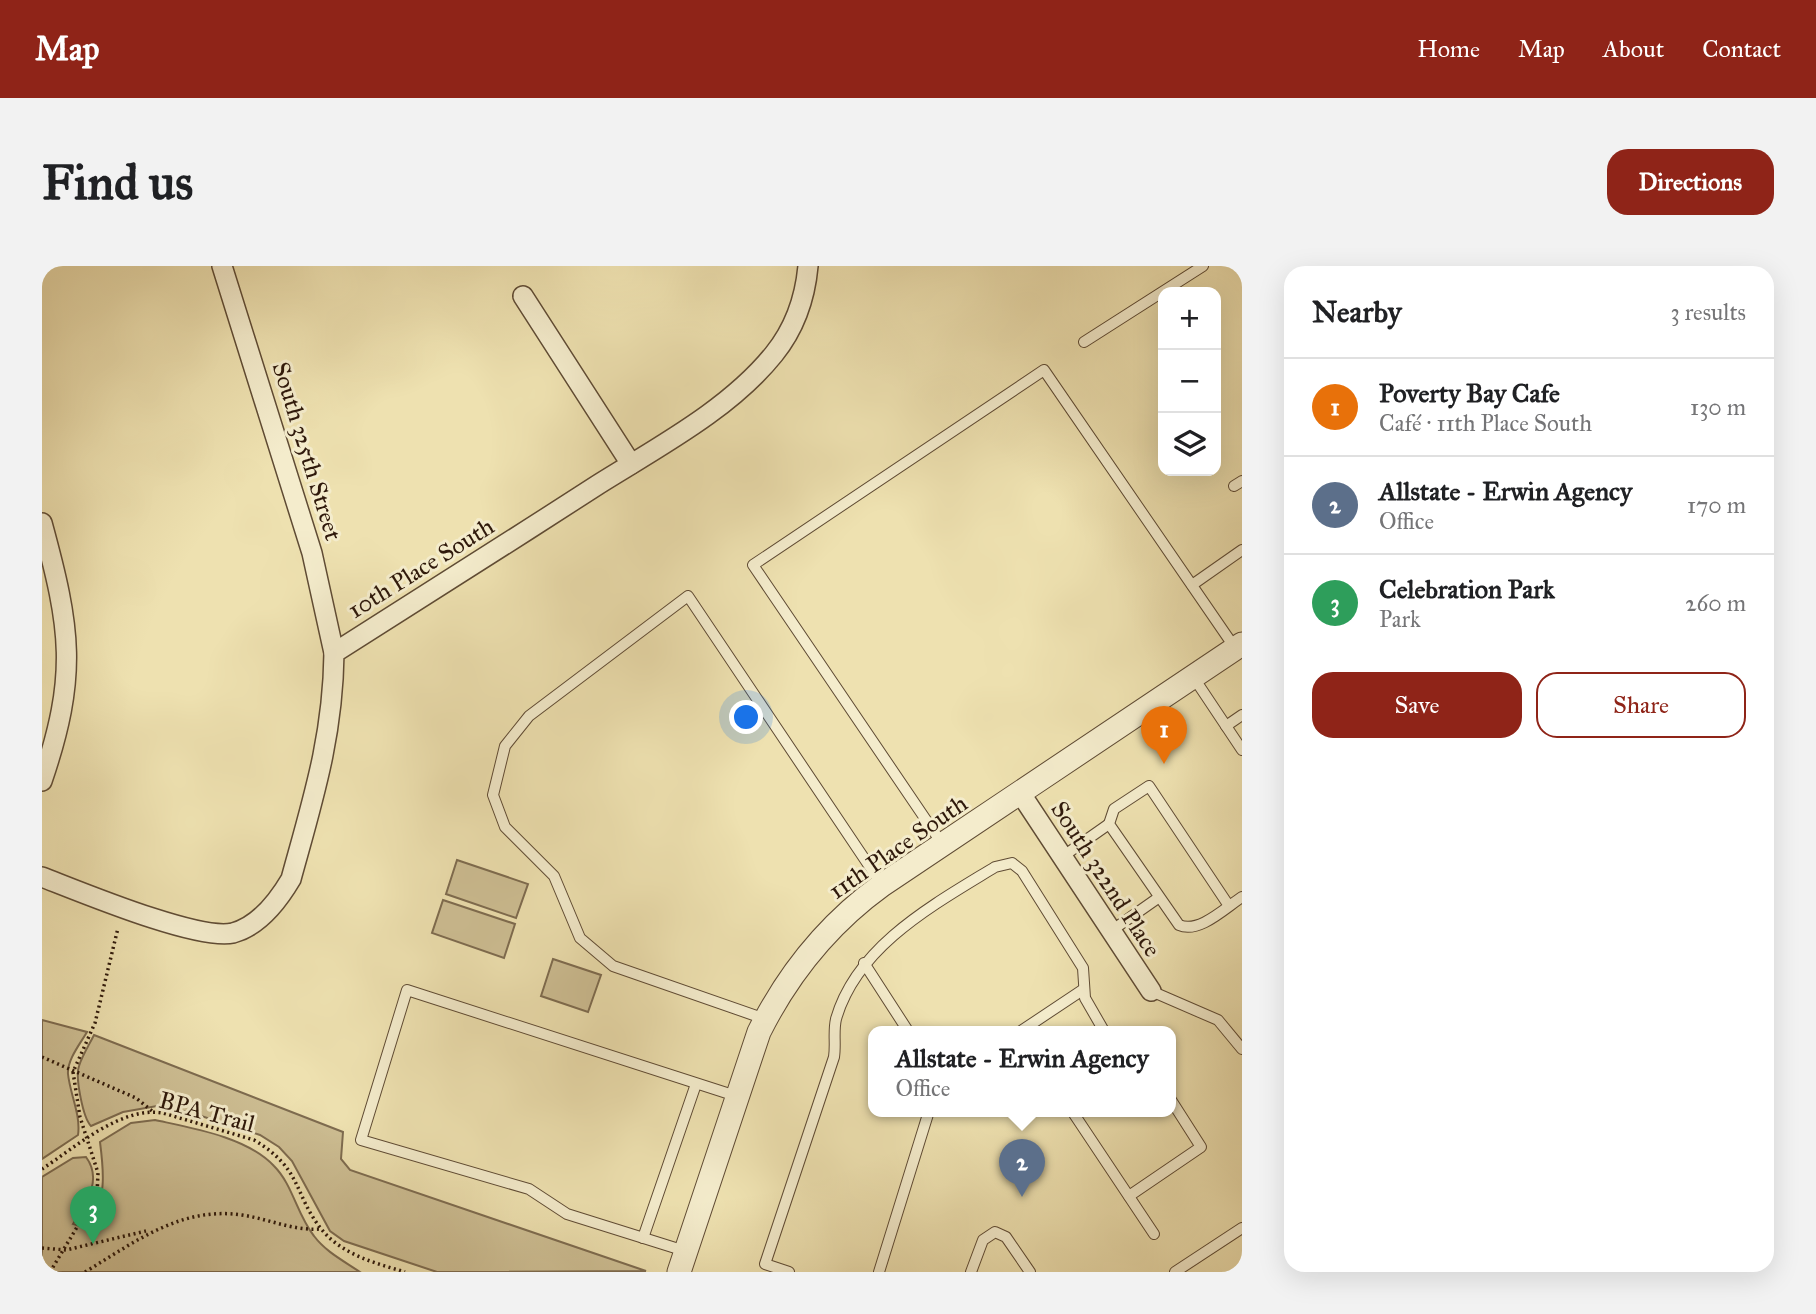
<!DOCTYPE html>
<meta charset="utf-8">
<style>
:root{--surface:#fff;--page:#f2f2f2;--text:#202124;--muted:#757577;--line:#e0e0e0;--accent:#8f2418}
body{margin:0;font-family:"IM FELL Great Primer",serif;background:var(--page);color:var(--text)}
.controls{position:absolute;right:21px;top:21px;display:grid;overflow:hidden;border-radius:14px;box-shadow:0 7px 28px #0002}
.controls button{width:63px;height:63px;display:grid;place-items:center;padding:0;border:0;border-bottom:2px solid var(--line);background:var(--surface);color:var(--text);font:35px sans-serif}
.you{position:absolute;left:705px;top:452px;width:24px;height:24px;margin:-18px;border:5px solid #fff;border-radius:50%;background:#1a73e8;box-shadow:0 0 0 10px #1a73e833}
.badge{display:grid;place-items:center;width:46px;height:46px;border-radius:50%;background:var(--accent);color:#fff;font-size:23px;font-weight:700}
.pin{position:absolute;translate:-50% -58px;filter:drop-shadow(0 2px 4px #0008)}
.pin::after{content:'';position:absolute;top:37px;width:24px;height:21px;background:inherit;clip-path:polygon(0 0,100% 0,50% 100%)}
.popup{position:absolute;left:826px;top:760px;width:308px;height:91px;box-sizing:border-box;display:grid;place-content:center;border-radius:14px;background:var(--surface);filter:drop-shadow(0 2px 5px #0005);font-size:23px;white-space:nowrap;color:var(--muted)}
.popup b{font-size:26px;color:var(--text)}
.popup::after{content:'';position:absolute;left:50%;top:100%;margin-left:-14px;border:14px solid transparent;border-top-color:var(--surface)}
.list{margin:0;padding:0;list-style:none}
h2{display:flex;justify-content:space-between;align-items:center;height:91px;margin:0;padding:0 28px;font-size:30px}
h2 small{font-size:23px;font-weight:400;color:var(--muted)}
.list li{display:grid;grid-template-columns:46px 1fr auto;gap:21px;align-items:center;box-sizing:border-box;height:98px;padding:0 28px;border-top:2px solid var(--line)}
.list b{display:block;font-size:26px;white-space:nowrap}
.list p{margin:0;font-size:23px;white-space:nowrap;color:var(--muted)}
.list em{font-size:23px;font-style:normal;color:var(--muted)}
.actions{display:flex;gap:14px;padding:21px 28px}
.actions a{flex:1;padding:16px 0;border:2px solid var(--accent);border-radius:21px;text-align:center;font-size:24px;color:var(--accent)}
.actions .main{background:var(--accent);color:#fff}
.icon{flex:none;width:38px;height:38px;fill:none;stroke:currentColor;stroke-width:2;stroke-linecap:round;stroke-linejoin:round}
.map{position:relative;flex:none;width:1200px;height:1006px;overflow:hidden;border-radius:21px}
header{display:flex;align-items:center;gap:42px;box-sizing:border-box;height:98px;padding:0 35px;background:var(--accent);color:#fff}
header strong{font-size:33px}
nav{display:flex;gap:38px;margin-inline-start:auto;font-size:24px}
.intro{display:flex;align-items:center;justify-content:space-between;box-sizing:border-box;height:168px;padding:0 42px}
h1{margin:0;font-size:49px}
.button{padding:18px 32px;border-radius:21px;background:var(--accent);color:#fff;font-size:24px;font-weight:700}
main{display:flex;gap:42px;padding:0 42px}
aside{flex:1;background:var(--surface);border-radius:21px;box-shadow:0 7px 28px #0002}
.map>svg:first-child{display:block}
.green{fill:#cebf94;stroke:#7e6c50;stroke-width:2}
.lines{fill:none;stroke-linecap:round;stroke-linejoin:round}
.service-casing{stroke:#5f4b34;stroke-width:12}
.minor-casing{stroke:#5f4b34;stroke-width:22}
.tertiary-casing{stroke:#5f4b34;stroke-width:25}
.path{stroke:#2f190b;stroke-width:3.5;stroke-dasharray:2 3.5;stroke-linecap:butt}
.service{stroke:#f4eccc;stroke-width:10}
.minor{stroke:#f4eccc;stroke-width:19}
.tertiary{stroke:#f4eccc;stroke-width:23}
.labels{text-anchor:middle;stroke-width:6;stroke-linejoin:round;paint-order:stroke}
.street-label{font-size:24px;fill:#2f190b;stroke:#f4eccc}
</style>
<header>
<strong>Map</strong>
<nav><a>Home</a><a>Map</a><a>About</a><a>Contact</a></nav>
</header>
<div class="intro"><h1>Find us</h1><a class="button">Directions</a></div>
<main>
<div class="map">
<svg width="1200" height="1006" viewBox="0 0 1200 1006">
<rect width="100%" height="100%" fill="#eee1b0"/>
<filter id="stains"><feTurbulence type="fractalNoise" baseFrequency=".00286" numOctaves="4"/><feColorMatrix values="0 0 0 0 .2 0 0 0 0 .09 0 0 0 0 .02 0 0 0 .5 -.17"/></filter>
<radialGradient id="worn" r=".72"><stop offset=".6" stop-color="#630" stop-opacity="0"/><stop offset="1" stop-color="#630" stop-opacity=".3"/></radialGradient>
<g class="green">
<path d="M415,594l71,24 -12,34 -70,-24z"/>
<path d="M401,634l72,24 -11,34 -72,-25z"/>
<path d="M511,693l48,16 -13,37 -47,-16z"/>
<path d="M0,754l45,12c-7,12 -20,28 -19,42 2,20 13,41 10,61l-36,24z"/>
<path d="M52,769l249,97 -2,27 9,11 296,101 -209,1 -93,-31 -14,-10 -38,-70 -13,-14 -19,-12 -68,-22 -35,-7 -34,6 -32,14c-8,-8 -16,-49 -12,-60 3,-10 10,-21 15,-31z"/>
<path d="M113,854c37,8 92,17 119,46 19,19 23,49 40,70 12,16 30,25 46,36h-318v-95l31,-19 13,-1c17,23 0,46 -13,67l14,4c20,-28 17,-55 13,-86l31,-19z"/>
</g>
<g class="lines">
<g class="service-casing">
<g id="service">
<path d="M1042,76l119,-76"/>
<path d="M1192,220l8,-5"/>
<path d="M1150,319l50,-35"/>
<path d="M1152,412l48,72"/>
<path d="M1184,460l16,-11"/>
<path d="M901,579l-190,-280 291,-195 191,278"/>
<path d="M1020,591l47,-33"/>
<path d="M1187,640l-80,-120 -35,23 -5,15 70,101c20,9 46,-17 63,-28"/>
<path d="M1069,665l47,-33"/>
<path d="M822,697l44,68"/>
<path d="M1109,725l67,29 24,29"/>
<path d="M723,753l-152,-53 -33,-28 -26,-62 -49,-49 -12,-32 12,-49 24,-30 159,-120 194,289"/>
<path d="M979,765l63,-42"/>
<path d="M1030,845l82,123"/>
<path d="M1087,930l72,-49 -30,-47"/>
<path d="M601,972l53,-154"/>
<path d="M643,985l-118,-37 -38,-25 -168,-49 46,-150 329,106"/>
<path d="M747,1006l-24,-8 69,-207c2,-13 -1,-25 2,-38 21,-73 97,-114 159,-152l17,-4 10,8 61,97 2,30 19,33"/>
<path d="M837,1006l50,-161"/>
<path d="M929,1006l12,-32 12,-8 11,5 24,35"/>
<path d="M1133,1006l67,-44"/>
</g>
</g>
<g class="minor-casing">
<g id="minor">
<path d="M180,0l90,287 22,100"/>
<path d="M481,30l108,168"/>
<path d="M0,257c29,106 36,152 0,258"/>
<path d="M979,528l130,197"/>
<path d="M0,611c39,15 156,64 191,56 26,-7 45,-32 58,-54 22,-80 42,-142 43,-226 88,-56 177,-112 265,-169 59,-37 131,-75 175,-130 21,-26 31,-55 34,-88"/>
</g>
</g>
<g class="tertiary-casing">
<path id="tertiary" d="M637,1006l80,-240c30,-60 69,-108 123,-147l360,-241"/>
</g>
<g class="path">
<path d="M0,791l94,41 16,13"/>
<path d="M0,903c34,-22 79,-63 121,-56l91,27c49,29 39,54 68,90 21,25 53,33 83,42"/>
<path d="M0,982l24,2 80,-19"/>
<path d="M0,997v7"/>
<path d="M8,1006l47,-78 1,-21 -18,-56 -7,-45 22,-49 23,-95"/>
<path d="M43,1006c50,-30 96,-66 157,-57 27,4 51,16 79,14"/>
</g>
<use href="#service" class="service"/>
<use href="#minor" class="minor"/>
<use href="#tertiary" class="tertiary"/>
</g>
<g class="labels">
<g class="street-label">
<text transform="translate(265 185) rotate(73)" y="8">South 325th Street</text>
<text transform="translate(379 302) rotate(-32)" y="8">10th Place South</text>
<text transform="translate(856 581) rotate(-35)" y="8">11th Place South</text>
<text transform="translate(1064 613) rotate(57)" y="8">South 322nd Place</text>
<text transform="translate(165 846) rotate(15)" y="8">BPA Trail</text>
</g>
</g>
<rect width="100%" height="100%" filter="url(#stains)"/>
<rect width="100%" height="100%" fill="url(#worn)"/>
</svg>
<div class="controls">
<button>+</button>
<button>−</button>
<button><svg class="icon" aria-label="layers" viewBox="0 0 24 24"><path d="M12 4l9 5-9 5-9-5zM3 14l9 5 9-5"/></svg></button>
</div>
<div class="you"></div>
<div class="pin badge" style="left:1122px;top:498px;background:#e8710a">1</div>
<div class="pin badge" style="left:980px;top:931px;background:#5c6f8a">2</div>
<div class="popup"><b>Allstate - Erwin Agency</b>Office</div>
<div class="pin badge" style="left:51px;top:978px;background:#2e9e5b">3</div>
</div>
<aside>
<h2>Nearby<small>3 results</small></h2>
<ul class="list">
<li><span class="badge" style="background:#e8710a">1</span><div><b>Poverty Bay Cafe</b><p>Café · 11th Place South</p></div><em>130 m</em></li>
<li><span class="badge" style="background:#5c6f8a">2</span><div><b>Allstate - Erwin Agency</b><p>Office</p></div><em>170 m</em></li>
<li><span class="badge" style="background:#2e9e5b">3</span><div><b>Celebration Park</b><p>Park</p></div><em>260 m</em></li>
</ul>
<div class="actions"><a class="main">Save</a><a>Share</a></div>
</aside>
</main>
